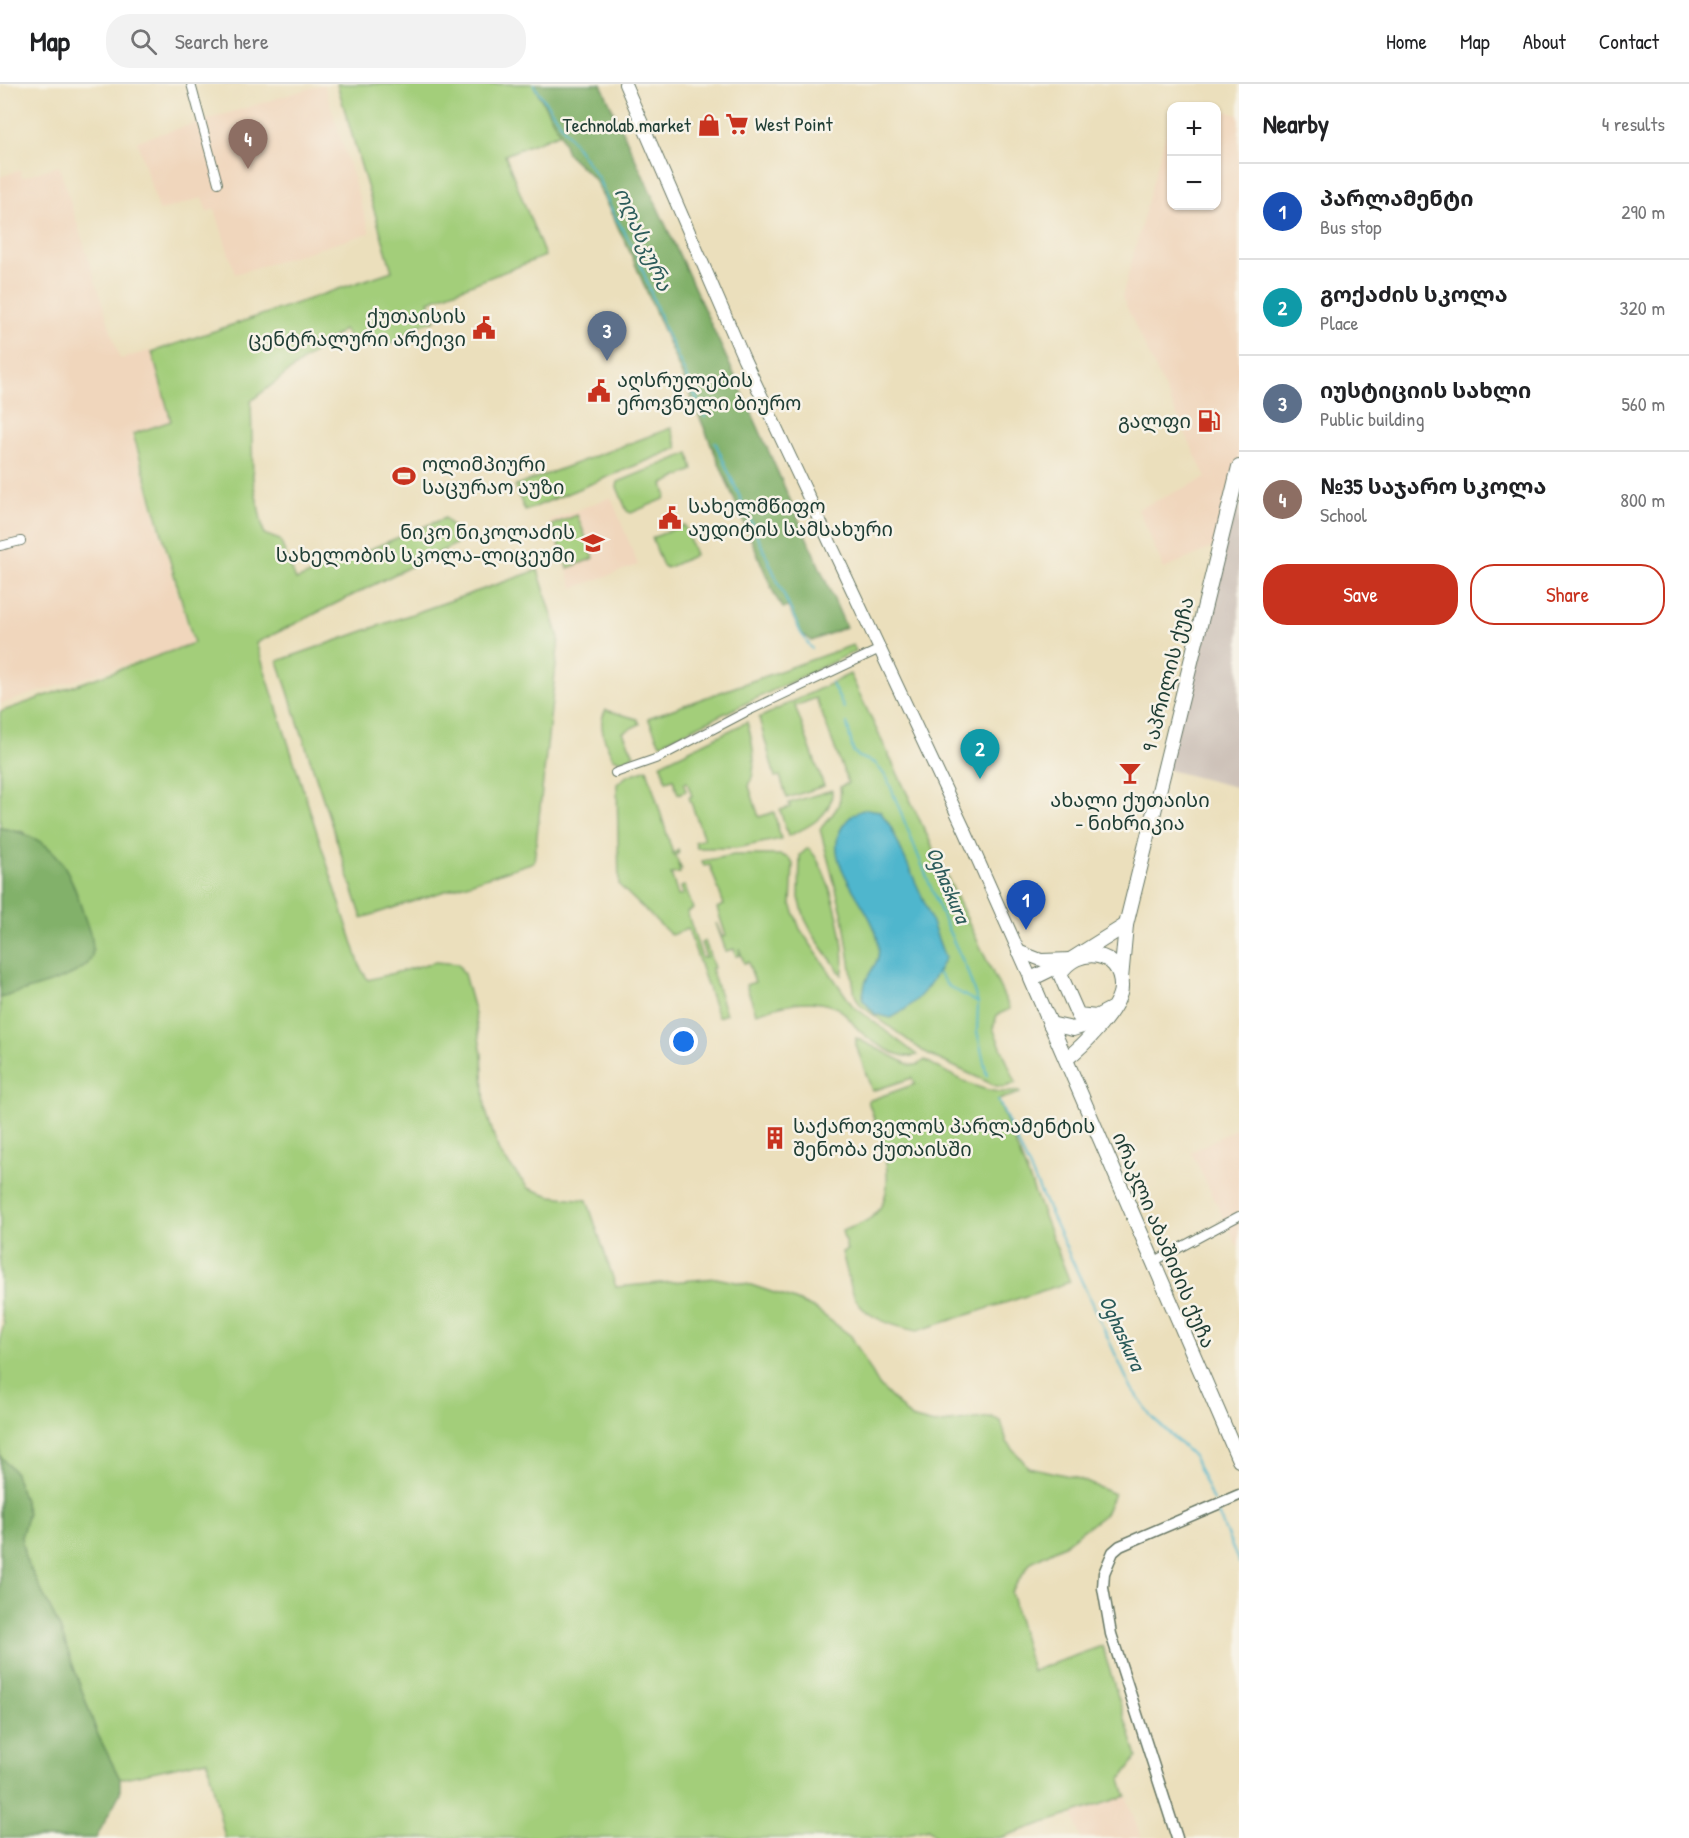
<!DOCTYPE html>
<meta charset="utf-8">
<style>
:root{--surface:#fff;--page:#f2f2f2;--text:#202124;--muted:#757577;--line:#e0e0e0;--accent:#c8321e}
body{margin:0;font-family:"Patrick Hand","Noto Sans Georgian",sans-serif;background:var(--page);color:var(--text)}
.controls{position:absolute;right:18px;top:18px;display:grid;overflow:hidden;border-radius:12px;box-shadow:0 2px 4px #0004}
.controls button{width:54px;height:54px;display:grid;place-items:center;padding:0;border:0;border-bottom:2px solid var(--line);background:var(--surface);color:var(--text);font:30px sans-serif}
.you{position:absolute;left:684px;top:958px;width:21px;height:21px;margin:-15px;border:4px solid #fff;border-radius:50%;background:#1a73e8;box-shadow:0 0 0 9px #1a73e833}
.badge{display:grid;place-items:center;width:39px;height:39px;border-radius:50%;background:var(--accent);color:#fff;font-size:20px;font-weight:700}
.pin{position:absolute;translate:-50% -50px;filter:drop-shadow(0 2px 3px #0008)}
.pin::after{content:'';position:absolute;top:32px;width:21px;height:18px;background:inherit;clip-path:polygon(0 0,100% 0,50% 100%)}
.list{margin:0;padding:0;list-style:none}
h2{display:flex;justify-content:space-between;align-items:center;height:78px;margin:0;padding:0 24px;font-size:26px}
h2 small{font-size:20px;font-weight:400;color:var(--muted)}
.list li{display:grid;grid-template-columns:39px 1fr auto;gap:18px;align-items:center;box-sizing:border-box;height:96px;padding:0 24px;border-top:2px solid var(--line)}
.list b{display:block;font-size:22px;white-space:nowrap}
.list p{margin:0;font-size:20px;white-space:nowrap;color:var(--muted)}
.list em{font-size:20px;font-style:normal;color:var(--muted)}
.actions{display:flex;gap:12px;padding:18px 24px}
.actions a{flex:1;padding:14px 0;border:2px solid var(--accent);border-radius:24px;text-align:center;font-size:21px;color:var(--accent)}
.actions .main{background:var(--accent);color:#fff}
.icon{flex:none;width:33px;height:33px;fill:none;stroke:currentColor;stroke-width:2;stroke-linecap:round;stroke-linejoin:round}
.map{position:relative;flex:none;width:1239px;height:1754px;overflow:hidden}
header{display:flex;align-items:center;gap:36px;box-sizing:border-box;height:84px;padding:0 30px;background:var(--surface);border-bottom:2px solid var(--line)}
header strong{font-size:28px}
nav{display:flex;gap:33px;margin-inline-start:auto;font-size:21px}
.search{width:420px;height:54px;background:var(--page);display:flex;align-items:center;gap:15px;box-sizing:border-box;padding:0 21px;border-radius:24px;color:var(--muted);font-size:22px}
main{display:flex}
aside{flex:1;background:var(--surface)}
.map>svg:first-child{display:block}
.built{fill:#f0d6bc}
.industrial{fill:#cec2b9}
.green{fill:#a3ce7a;stroke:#618657;stroke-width:1.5}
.forest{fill:#82b16a;stroke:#50774f;stroke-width:1.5}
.water{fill:#4fb6cd;stroke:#377a80;stroke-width:1.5}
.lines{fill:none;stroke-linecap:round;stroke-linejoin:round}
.stream{stroke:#4fb6cd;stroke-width:2}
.minor-casing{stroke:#667664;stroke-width:10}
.tertiary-casing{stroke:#667664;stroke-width:13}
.secondary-casing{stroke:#667664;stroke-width:14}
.primary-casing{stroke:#667664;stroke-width:16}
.minor{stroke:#fff;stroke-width:8}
.tertiary{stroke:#fff;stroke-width:10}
.secondary{stroke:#fff;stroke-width:12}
.primary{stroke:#fff;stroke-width:14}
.labels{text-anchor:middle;stroke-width:5;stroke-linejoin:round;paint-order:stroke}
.poi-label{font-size:20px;fill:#1f3d34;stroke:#f7f3e8;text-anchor:start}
.street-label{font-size:20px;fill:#1f3d34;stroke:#f7f3e8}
.water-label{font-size:21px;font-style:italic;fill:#2b5b5a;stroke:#f7f3e8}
</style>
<header>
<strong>Map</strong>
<div class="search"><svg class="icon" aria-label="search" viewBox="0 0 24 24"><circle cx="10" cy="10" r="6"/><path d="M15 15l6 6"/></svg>Search here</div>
<nav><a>Home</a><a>Map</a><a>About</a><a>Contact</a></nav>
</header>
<main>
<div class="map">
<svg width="1239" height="1754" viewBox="0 0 1239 1754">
<rect width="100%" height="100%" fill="#f7f3e8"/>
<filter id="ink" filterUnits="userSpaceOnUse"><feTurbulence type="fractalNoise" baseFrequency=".0167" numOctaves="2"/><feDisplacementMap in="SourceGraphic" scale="12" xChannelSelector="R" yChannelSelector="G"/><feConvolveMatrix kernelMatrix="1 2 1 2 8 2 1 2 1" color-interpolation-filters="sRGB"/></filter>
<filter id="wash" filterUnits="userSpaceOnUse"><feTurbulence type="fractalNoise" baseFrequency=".008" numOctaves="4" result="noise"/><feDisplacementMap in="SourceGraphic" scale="24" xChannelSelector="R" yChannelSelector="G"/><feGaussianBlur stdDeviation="1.35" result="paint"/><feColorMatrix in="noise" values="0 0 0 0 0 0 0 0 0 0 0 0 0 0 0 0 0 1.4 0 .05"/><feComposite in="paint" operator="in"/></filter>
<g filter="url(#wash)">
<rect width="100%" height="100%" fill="#ebdfbc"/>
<g class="built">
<path d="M324,0l46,149 -135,41 -20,-65 -8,3 -5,-14 -43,13 -22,-70z"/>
<path d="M1217,25l22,6v352l-19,77 -56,25 -26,-60 68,-31 -84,-181 49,-183 1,92h44z"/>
<path d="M59,82l61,193 32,-9 22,72 -43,13 61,209 -192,60v-527l20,-7 2,7z"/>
<path d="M611,413l27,68 -65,23 -24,-67z"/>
<path d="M1239,1043v122l-48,-97z"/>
<path d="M1126,1712l15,42h-60l-8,-23z"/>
</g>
<path class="industrial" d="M1239,383v321l-78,-20z"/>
<g class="green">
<path d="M337,0h196l27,49 -55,22 40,101 -116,45 6,19 -23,8 -14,13 -21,6 -24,-3 -9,-15 -93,72 2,80 11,53 16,6 16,40 149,-62 19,22 -208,103 105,326 7,11 67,-18 23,2 6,10 10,36 8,44 3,54 14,44 29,36 23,8 36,4 29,87 100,-9 35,7 44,15 20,9 36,27 28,49 32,33 23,6 57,-7 10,4 6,21 21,25 46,10 40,17 -9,20 -43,32 -31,16 -20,30 21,79 70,-25 35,111 -16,22 5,17 -127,42h-63l-8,-9 -38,9h-665l-18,-78 -87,19 -23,-46 -38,-107 -34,-68 -4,-21 7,-24 -14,-42 -14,-15v-119l4,-13 -4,-19v-307l72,-24 -48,-142 -24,-4v-116l194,-69 -61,-209 38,-13 -19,-69 240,-81z"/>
<path d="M671,344l7,20 -153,63 -10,-25z"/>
<path d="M689,369l4,17 -30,14 3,11 -2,4 -33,14 -4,-2 -10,-24 1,-5z"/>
<path d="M577,431l17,43 -26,10 -16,-43z"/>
<path d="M684,441l11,30 -28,13 -4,-2 -11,-28z"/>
<path d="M538,486l21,68 -25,224 -172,56 -84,-257z"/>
<path d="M853,561l3,6 -196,93 -12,-26z"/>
<path d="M850,590l160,335 -13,6 -4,13 23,55 -11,4 -9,-1 -69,-32 -67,-49 -5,-10 -12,-79 -23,-87c12,-14 23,-23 20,-42l8,-4 -32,-85 -21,8 29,80 -37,12 -7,-22 -5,1 -16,-59z"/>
<path d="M606,626l31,9 3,5 -17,8 11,23 -13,6 -8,-3c-7,-13 -17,-35 -7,-48z"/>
<path d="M747,638c6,20 11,45 2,64l10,31 15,-5 7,27 -45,9h-39l-2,-6 9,-3 -15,-42 3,-1 -5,-14 -3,2 2,7 -8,3 -5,-15 -7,2 -5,-17z"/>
<path d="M647,685l26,85 5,-4 1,3 -4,2 7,15 -4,-7 2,10 -9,1 7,22 5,-1 -2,-8 4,-1 8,23 -6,3 15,46 4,-1 -5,-14 4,-2 9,27 -3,1 15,45 -8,3 -30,-88 -17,6 -52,-50 -2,-101 10,-8z"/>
<path d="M832,706c1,25 -23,37 -44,46l-8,-26 10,-3 -1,-4z"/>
<path d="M808,764c20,16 42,102 34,127l-28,-39 -9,-17 -6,-21 1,-43z"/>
<path d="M734,771h47l8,3 4,6 -2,40 9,25 52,76 65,50c-17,7 -49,-15 -61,-28 -7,-8 -13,-18 -23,-21 -28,-9 -51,-1 -77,7l-10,-28 9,-3 -7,-20 -4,1 -5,-15 1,7 -4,1 -2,-7 -8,2 -10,-28 6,14 4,-1 -9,-28 7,-3 -14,-40 -6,1 -2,-5z"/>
<path d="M856,954l54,27h7l8,-5c28,16 62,38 94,31l1,2 -22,7 72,182 -153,49c-20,-4 -52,-12 -62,-33 -6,-14 -9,-31 -13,-46l5,-2 -5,-19c10,-4 21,-7 30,-14 31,-27 7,-84 -4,-116l47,-17 -3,-6 -40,13 -16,-46z"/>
</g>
<g class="forest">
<path d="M533,0h68l153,334 92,209 -34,14 -11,-8 -13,-26 -5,1 -8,-12 -144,-342 -36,-74 -28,-27 -7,-20z"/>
<path d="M0,744c70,11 71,54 92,111 1,8 2,16 -3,23 -13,17 -68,29 -89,36z"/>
<path d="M0,1372l14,15 14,42 -7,24 4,21 34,68 38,107 23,46v14l-24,45h-96z"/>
</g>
<path class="water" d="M867,725l13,2 11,16 33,74 21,57c-13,26 -28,47 -54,60l-16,-4 -13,-15c2,-6 2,-13 4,-18 7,-17 15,-18 12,-39 -5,-38 -61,-80 -34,-118 6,-8 12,-13 23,-15z"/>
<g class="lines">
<g class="stream">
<path d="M533,0l65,94 15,35 23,39 28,76 41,89"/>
<path d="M715,358l86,191 11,16"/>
<path d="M831,598l13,26"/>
<path d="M847,639l6,28 6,6 16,6 12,15 59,147 21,45 11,33 -1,28 10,45"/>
<path d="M938,889l10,13 30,17"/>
<path d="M998,1016l132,286 21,30 43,41 19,44"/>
<path d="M1216,1425l23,54"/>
</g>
</g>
</g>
<g filter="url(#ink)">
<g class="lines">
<g class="minor-casing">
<g id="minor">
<path d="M191,0l27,99"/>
<path d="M0,462l21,-5"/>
<path d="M615,689l43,-15 86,-45 136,-64"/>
<path d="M1153,1178l86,-46"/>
</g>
</g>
<g class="tertiary-casing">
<path id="tertiary" d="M1177,1754l-66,-204 -8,-46 1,-15 9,-21 7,-6 119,-51"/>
</g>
<g class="secondary-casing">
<g id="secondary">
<path d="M625,0l119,275 222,474 65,146"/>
<path d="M1018,867l23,9 31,-1"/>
</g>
</g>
<g class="primary-casing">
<g id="primary">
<path d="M1126,841l-54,34 -41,20 208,481"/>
<path d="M1121,895l5,-54 113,-458"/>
<path d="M1050,940l23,5 25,-8"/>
<path d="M1066,975c16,-12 55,-51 55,-72 1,-37 -44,-42 -61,-13l18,41 18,2 17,-9"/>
</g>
</g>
<use href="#minor" class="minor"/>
<use href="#tertiary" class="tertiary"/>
<use href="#secondary" class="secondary"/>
<use href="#primary" class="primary"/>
</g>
</g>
<defs>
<g id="supermarket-bare" transform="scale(1.8)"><path d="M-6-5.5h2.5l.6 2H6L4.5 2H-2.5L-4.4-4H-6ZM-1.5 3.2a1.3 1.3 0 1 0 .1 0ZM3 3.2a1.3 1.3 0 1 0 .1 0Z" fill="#c8321e" stroke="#f7f3e8" stroke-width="2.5" paint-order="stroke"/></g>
<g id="shop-bare" transform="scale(1.8)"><path d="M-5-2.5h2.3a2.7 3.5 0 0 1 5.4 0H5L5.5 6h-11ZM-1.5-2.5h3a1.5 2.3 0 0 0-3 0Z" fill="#c8321e" stroke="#f7f3e8" stroke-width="2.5" paint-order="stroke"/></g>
<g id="civic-bare" transform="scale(1.8)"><path d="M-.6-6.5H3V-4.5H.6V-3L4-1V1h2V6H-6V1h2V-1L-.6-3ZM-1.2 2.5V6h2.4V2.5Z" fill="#c8321e" stroke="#f7f3e8" stroke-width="2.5" paint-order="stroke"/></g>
<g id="fuel-bare" transform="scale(1.8)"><path d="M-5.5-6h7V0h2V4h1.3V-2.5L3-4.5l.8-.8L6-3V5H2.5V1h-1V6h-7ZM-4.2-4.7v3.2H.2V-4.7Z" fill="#c8321e" stroke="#f7f3e8" stroke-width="2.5" paint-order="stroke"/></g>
<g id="stadium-bare" transform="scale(1.8)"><path d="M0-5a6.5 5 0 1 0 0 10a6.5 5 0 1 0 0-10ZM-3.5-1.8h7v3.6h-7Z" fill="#c8321e" stroke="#f7f3e8" stroke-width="2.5" paint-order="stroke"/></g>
<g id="school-bare" transform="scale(1.8)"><path d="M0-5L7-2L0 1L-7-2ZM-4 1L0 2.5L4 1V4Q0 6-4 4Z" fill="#c8321e" stroke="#f7f3e8" stroke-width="2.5" paint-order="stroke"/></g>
<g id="bar-bare" transform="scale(1.8)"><path d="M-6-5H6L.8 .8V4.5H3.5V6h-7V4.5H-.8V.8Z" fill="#c8321e" stroke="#f7f3e8" stroke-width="2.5" paint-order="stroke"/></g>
<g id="building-bare" transform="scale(1.8)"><path d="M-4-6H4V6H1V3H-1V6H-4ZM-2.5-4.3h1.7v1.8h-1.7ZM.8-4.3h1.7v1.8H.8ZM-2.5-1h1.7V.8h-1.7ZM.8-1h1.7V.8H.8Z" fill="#c8321e" stroke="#f7f3e8" stroke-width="2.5" paint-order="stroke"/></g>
</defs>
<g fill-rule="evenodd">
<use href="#supermarket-bare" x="737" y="40"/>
<use href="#shop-bare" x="709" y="41"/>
<use href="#civic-bare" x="484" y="244"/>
<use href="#civic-bare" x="599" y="307"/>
<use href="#fuel-bare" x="1209" y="337"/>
<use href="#stadium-bare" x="404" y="392"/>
<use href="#civic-bare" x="670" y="434"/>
<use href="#school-bare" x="593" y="459"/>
<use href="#bar-bare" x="1130" y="689"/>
<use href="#building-bare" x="775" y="1054"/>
</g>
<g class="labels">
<g class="poi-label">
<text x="755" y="47">West Point</text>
<text x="691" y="48" text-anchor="end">Technolab.market</text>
<text x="466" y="239" text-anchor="end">ქუთაისის<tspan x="466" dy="23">ცენტრალური არქივი</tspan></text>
<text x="617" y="303">აღსრულების<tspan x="617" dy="23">ეროვნული ბიურო</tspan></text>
<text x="1191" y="344" text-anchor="end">გალფი</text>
<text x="422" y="387">ოლიმპიური<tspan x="422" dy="23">საცურაო აუზი</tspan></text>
<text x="688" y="429">სახელმწიფო<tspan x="688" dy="23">აუდიტის სამსახური</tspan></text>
<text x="575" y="455" text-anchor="end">ნიკო ნიკოლაძის<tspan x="575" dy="23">სახელობის სკოლა-ლიცეუმი</tspan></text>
<text x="1130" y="723" text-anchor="middle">ახალი ქუთაისი<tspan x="1130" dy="23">- ნიხრიკია</tspan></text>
<text x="793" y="1049">საქართველოს პარლამენტის<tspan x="793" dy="23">შენობა ქუთაისში</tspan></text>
</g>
<g class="street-label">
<text transform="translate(1168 590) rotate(-76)" y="7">9 აპრილის ქუჩა</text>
<text transform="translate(1164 1156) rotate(67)" y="7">ირაკლი აბაშიძის ქუჩა</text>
</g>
<g class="water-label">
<text transform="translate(643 155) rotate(66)" y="7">ოღასკურა</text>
<text transform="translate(948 801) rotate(67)" y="7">Oghaskura</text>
<text transform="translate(1122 1249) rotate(65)" y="7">Oghaskura</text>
</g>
</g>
</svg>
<div class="controls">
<button>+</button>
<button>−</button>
</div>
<div class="you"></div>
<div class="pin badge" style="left:1026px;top:846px;background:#1a4fb4">1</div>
<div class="pin badge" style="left:980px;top:695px;background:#0f9aa8">2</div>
<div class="pin badge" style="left:607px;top:277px;background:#5c6f8a">3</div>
<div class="pin badge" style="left:248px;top:85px;background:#8d6e63">4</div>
</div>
<aside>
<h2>Nearby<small>4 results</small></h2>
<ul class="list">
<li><span class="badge" style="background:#1a4fb4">1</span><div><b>პარლამენტი</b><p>Bus stop</p></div><em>290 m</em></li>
<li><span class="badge" style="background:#0f9aa8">2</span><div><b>გოქაძის სკოლა</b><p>Place</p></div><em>320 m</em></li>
<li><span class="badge" style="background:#5c6f8a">3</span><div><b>იუსტიციის სახლი</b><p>Public building</p></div><em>560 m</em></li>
<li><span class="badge" style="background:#8d6e63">4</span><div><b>№35 საჯარო სკოლა</b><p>School</p></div><em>800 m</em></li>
</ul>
<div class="actions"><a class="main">Save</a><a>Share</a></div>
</aside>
</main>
